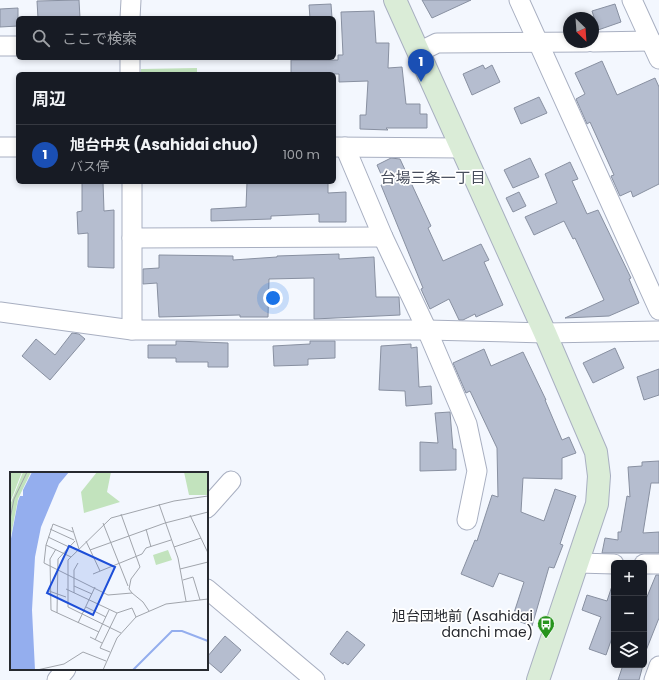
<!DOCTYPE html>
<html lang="ja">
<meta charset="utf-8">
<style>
:root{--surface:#171b24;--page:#20242c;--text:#f1f3f6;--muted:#9ea1a6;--line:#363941;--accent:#d93025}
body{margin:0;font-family:Poppins,"Noto Sans JP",sans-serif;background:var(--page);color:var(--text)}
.controls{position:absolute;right:12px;bottom:12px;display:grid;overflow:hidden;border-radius:6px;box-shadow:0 2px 6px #0003}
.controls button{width:36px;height:36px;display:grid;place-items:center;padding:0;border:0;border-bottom:1px solid var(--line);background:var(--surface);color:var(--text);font:20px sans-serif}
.compass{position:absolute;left:563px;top:12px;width:36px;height:36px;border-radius:50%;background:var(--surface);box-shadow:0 2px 6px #0003;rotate:155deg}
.you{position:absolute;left:273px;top:298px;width:14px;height:14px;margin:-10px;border:3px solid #fff;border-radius:50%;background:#1a73e8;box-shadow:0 0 0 6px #1a73e833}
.badge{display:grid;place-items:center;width:26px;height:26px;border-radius:50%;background:var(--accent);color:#fff;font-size:13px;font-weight:700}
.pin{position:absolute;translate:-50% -33px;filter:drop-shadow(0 1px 2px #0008)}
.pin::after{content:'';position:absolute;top:21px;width:14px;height:12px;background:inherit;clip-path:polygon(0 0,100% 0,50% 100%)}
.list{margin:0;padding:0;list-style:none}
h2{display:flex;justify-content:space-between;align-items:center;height:52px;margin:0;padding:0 16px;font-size:17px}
h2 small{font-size:13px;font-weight:400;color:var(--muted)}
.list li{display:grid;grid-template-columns:26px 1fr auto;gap:12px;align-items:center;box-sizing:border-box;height:60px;padding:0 16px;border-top:1px solid var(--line)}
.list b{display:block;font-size:15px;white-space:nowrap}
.list p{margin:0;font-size:13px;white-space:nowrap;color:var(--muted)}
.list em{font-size:13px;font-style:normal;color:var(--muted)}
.icon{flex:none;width:22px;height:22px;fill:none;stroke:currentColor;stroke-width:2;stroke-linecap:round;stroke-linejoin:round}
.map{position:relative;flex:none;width:659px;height:680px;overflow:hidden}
.search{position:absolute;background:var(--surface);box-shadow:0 2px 6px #0003;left:16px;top:16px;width:320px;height:44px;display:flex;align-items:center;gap:10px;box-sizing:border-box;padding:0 14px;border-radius:6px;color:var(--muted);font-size:15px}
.panel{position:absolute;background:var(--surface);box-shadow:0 2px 6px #0003;left:16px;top:72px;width:320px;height:112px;border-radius:6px}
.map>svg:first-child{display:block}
.green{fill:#c2e3bd}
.building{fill:#b5bdcf;stroke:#8890a1}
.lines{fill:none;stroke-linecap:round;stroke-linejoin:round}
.street-casing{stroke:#a8afc1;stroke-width:21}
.secondary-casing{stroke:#a8afc1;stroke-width:24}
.street{stroke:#fff;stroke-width:19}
.secondary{stroke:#daecd7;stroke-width:22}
.labels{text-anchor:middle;stroke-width:3.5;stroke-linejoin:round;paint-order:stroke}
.poi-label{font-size:14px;fill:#272a30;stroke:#fff;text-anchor:end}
.neighbourhood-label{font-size:15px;fill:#474d5c;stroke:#fff}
.inset-river{fill:none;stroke:#94aeee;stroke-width:2}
.inset-road{fill:none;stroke:#a1a5ac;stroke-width:1}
.view{fill:#1d4ed8;fill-opacity:0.15;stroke:#1d4ed8;stroke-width:2}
.inset-edge{fill:none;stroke:#272a30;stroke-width:2}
</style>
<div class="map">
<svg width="659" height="680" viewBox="0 0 659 680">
<rect width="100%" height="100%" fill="#f3f7fe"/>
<path class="green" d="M197,68v6h-56v-5z"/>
<g class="building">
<path d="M79,0l1,18h-42l-1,-17z"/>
<path d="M422,0h49l-39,18z"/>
<path d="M331,4l1,14h-22l-1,-13z"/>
<path d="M615,4l6,18 -23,8 -6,-19z"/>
<path d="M18,8v18l-18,1v-18z"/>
<path d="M374,11l2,32h13l-1,25 14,-1 4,37h14v10h7v14h-41l2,2 -28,-1v-14h6l2,-34 -29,1v-8h-48v-14h47v-5h5l-2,-43z"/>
<path d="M602,61l15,34 38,-17 4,9v97l-26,13 -2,-6 -11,5 -9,-20 3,-1 -24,-53 -3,2 -11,-25 9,-5 -10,-21z"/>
<path d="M483,65l2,4 7,-4 8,17 -28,13 -9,-21z"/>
<path d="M539,97l8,16 -26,11 -7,-16z"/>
<path d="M391,158l9,1 31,67 -3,2 15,33 38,-17 8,16 -5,2 19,43 -27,12 -1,-3 -12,6h-4l-10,-21 -19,10 -9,-20 2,-1 -42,-103 4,-2 -8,-18z"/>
<path d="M530,158l9,19 -26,11 -9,-18z"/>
<path d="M570,162l8,17 -6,2 15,33 11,-4 33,68 -2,1 10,24 -30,13 -44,2 39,-18 -29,-62 -2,1 -9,-18 -30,14 -9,-18 32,-14 -12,-29z"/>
<path d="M82,182h21l1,29 10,-1v58l-26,-1v-34l-10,1 -1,-22 5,-1z"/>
<path d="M247,182h81v11l18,-1v30h-27v-8l-48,2v3l-60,2v-12l35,-2z"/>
<path d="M519,192l7,14 -13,6 -7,-14z"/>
<path d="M339,254v5l35,-2 2,40h23l1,18 -86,4v-41l-45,1 -1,38h-28v-2l-81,2 -2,-34 -14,1v-15l16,-1v-13l74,1v4l44,-3v-1z"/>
<path d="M72,333l7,1 6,5 -35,41 -28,-24 14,-17 19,16z"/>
<path d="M176,341l52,2v24h-20v-5h-32v-4h-28v-13h28z"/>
<path d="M310,341h25v17l-27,1v6l-34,1 -1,-20 37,-2z"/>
<path d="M411,344v4l6,-1 2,40 12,-1 1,18 -26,2 -1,-15 -26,-1 2,-44z"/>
<path d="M615,348l9,20 -31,15 -10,-20z"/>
<path d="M484,349l7,17 32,-14 23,48h-1l17,40 7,-3 7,16 -14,5v21l-39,-1 -2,34 23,9 11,-32 21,7 -16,48 3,1 -9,23 -5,-1 -17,59 -20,-7 12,-37 -25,-9 -6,14 -32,-13 14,-34 2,1 15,-46 6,2 -1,-49 -27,-57 -4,2 -13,-30z"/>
<path d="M659,369v26l-15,5 -7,-23z"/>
<path d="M450,412l3,37h3v21l-36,1v-29l18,1 -3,-30z"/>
<path d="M659,461v22h-8l-8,50 16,-1v21h-57l3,-15 13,2v-8h3l6,-36 3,1 -2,-30 14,-1v-4z"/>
<path d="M656,575h3v43l-14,35 -1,-49z"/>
<path d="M612,586h2v46l-8,23 -17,-6 12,-32 -19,-7 5,-15 20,6z"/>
<path d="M347,631l18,14 -17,20 -4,-3 -1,2 -13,-10z"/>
<path d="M225,636l16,14 -20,23 -14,-12v-4z"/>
<path d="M623,665h20l-4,15h-21z"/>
</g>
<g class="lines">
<g class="street-casing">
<g id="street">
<path d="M519,0l140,310"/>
<path d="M632,0l27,59"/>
<path d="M130,18l1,-18"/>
<path d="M593,42l58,-1"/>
<path d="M0,46h18"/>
<path d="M419,52l18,-9 150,-1"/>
<path d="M130,58v16"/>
<path d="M0,147h18"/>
<path d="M334,147l127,1"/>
<path d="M345,147l38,90 44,93 40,94 10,47 -10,49"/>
<path d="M132,182v148"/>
<path d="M132,238l251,-1"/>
<path d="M0,312l132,18h295l118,3 114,-2"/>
<path d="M207,508l24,-27"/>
<path d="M578,563l36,1"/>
<path d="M644,564h15"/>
<path d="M207,589l108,91"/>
<path d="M57,680l9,-11"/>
<path d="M654,680l5,-14"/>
</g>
</g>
<g class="secondary-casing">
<path id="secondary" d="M395,0l150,333 51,119 3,24 -2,28 -59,176"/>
</g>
<use href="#street" class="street"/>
<use href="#secondary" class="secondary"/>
</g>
<defs>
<g id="bus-pin" transform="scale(0.9)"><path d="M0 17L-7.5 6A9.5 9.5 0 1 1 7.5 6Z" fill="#27941d" stroke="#fff"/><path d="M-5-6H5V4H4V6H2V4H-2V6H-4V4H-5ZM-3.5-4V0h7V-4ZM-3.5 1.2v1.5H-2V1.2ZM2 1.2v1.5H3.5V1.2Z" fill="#fff"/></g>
</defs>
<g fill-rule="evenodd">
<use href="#bus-pin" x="546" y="624"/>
</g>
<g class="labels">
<g class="poi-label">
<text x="533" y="621">旭台団地前 (Asahidai<tspan x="533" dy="16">danchi mae)</tspan></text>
</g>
<g class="neighbourhood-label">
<text x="433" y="183">台場三条一丁目</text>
</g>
</g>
<g transform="translate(10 472)">
<rect width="198" height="198" fill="#f3f7fe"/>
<path d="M0,0h12l-12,31zM13,0h8l-13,27 -8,42v-36zM87,0h14l-4,20 13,10 -36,11 -3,-21zM174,0h24v23h-19zM158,78l4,10 -16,5 -3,-10z" fill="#c2e3bd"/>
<path d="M22,0h37l-10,12 -18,43 -6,30 -3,53 3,60h-25v-126l8,-43 2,-5h3v-6z" fill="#94aeee"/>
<path class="inset-river" d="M123,198l39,-39h10l26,10"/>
<path class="inset-road" d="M149,32l19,54 8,43M111,42l19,53 -9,12 -2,10 3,4M180,43l18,38M0,47l4,-20 13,-27M93,51l25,63M62,55l7,22M40,57l24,11M136,57l5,18M63,60l-20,-8 -7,21 -2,18 64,32 24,-2 11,9 6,9M38,65l21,10M76,69l14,30M36,73l25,12M164,75l27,-9M46,77l-6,10 1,51 48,22M80,78l75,-27 43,-11M170,97l28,-7M83,102l49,-20 4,-6 25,-8M173,108l10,-3 7,23M64,114l18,8M56,117l51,24 15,-5 4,9M39,119l17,6M64,121v-23l4,-7M76,135l20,10M47,141l1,-54 17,-18M68,151l17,-36M111,161l-53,-26v-47l43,-42 63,-17 34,-5M80,165l12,6M85,168l14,-30M100,180l-10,-4 17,-35M27,198l27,-6 19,-12 23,9M93,198l14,-32 19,-21 30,-13 42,-5"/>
<path class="view" d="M59,74l46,21 -22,48 -46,-22z"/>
<rect width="198" height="198" class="inset-edge"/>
</g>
</svg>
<div class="controls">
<button>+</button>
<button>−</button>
<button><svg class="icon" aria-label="layers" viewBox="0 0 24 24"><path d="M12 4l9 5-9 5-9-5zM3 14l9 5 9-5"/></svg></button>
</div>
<svg class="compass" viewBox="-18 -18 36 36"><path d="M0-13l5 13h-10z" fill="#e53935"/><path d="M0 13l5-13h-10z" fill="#9ea1a6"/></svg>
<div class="you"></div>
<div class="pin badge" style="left:421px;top:82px;background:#1a4fb4">1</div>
<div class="search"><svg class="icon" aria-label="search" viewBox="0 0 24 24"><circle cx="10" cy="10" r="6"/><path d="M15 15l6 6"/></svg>ここで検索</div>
<section class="panel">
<h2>周辺<small></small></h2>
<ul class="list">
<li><span class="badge" style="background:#1a4fb4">1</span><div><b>旭台中央 (Asahidai chuo)</b><p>バス停</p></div><em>100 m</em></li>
</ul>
</section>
</div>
